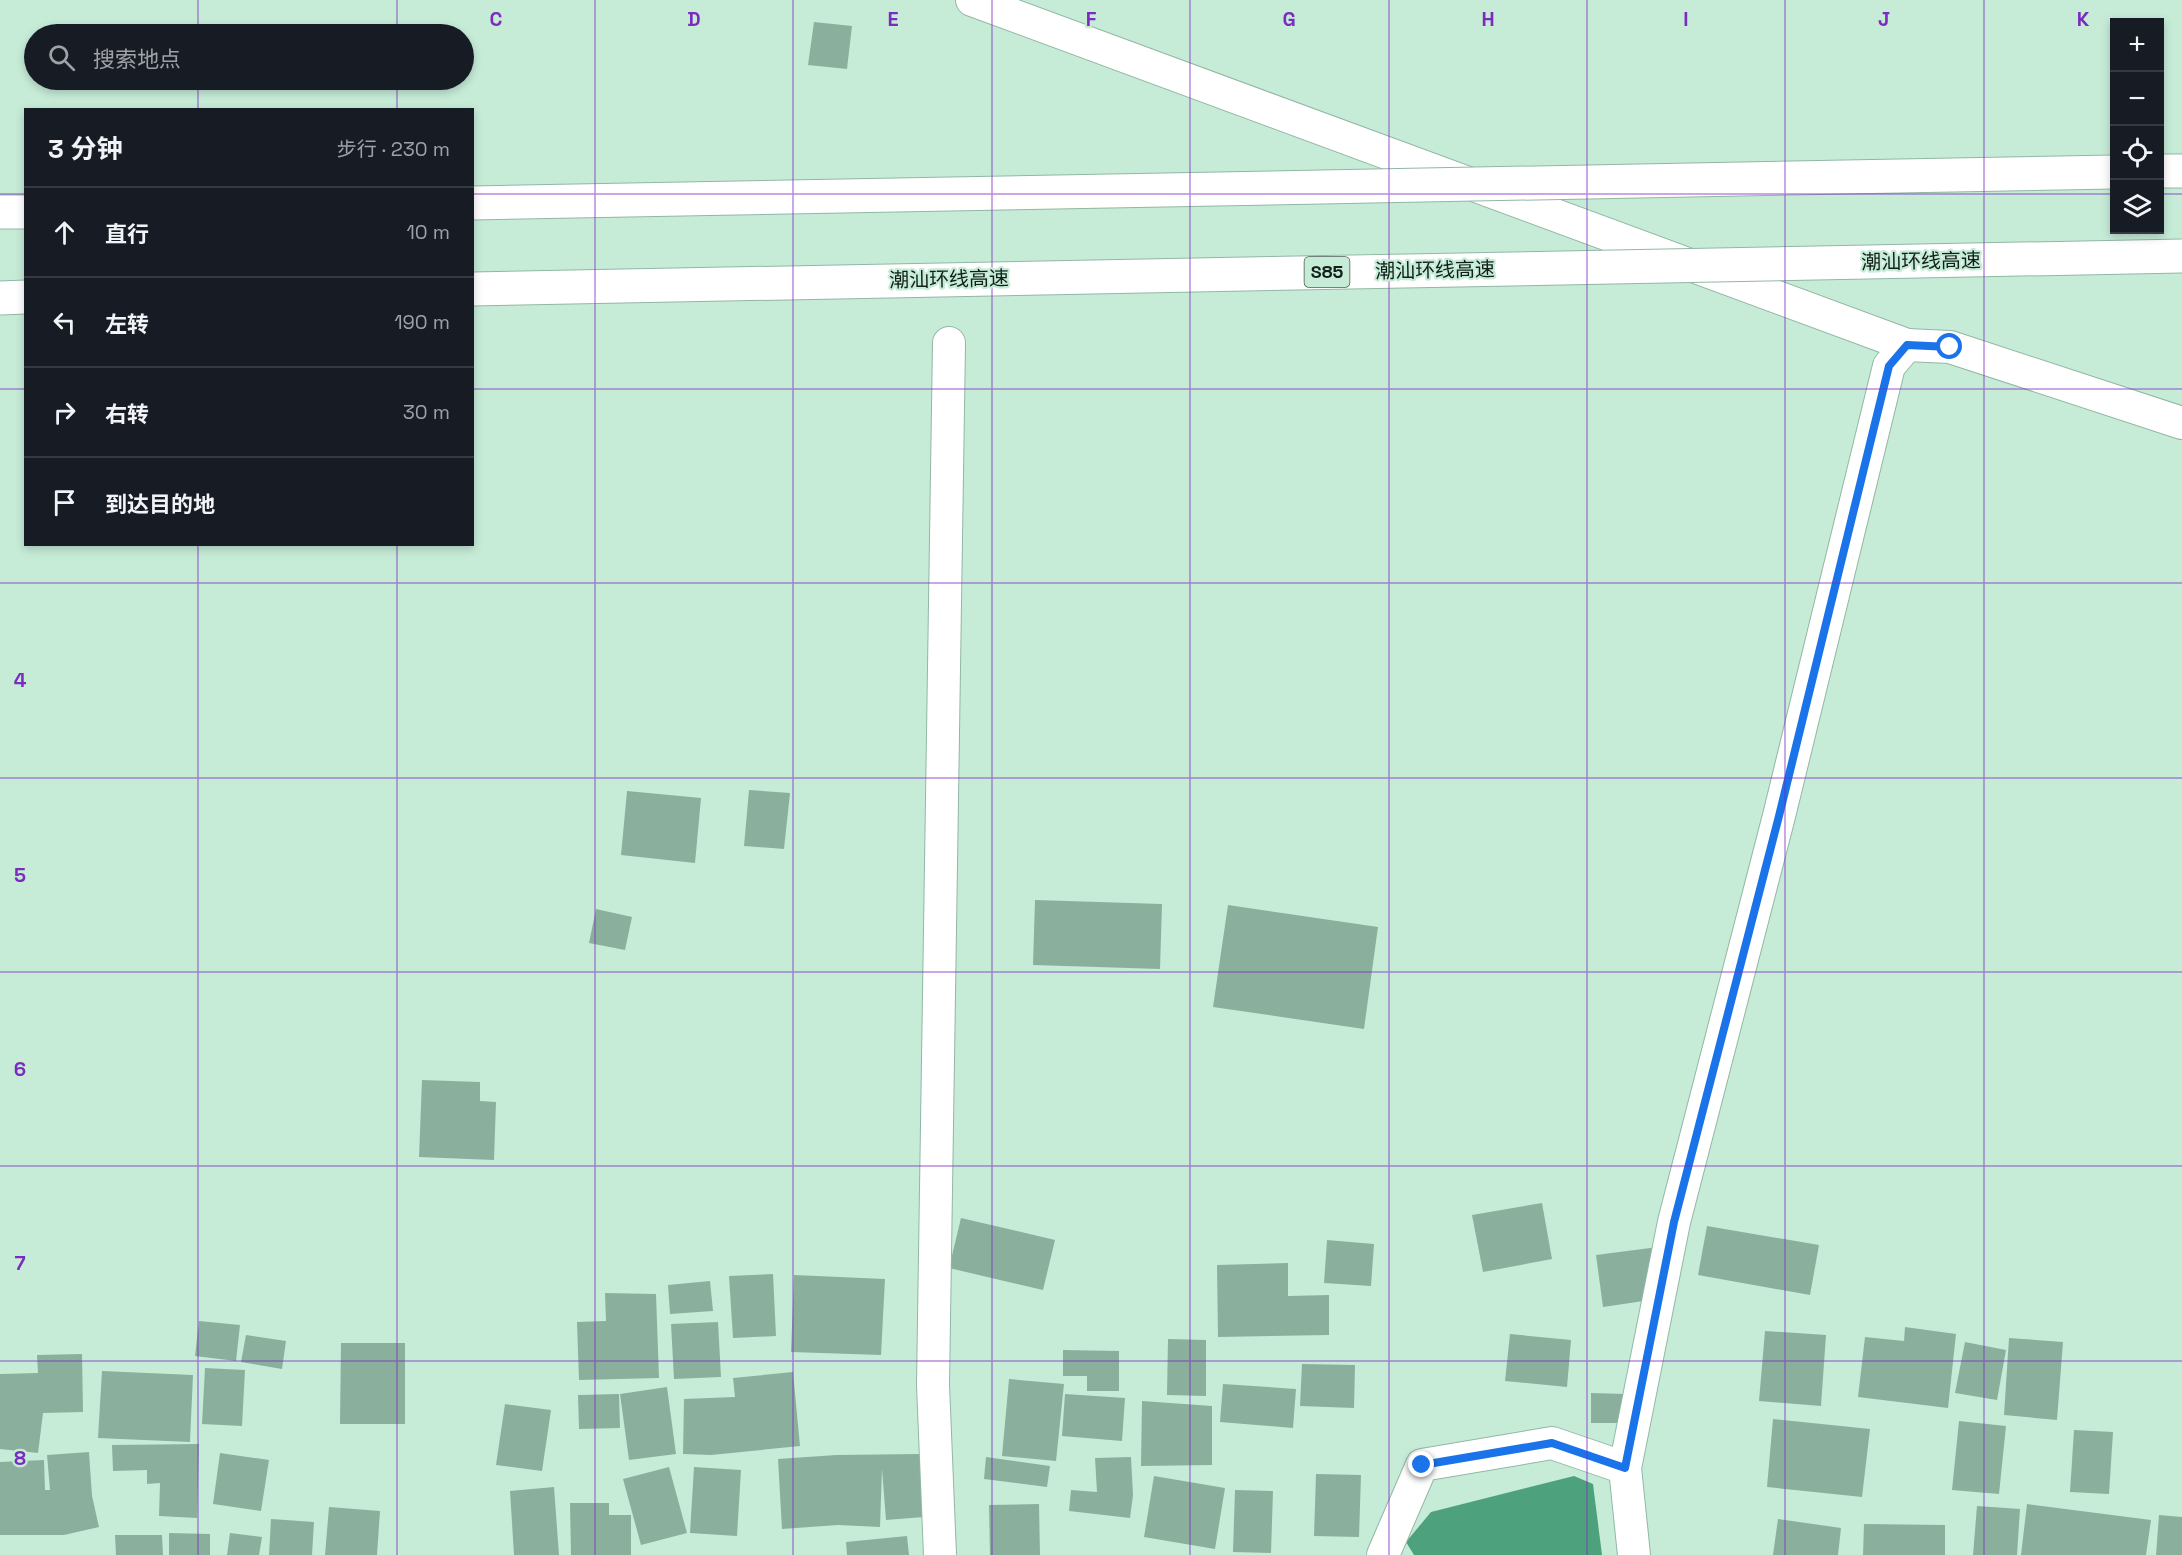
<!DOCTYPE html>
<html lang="zh">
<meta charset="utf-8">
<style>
:root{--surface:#171b24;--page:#20242c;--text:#f1f3f6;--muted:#9ea1a6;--line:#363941}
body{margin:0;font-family:"Space Grotesk","Noto Sans SC",sans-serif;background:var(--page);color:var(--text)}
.controls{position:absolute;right:18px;top:18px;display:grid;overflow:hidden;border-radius:0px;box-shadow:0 3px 9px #0003}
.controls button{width:54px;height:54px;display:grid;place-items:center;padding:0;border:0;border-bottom:2px solid var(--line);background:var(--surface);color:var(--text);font:30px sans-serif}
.stop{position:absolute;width:18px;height:18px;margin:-14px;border:4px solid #1a73e8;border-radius:50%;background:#fff}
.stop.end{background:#1a73e8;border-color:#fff;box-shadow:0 2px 6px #0008}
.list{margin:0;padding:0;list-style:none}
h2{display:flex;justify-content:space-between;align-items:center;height:78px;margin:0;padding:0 24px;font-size:26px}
h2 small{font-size:20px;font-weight:400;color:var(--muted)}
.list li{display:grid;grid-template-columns:39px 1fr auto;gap:18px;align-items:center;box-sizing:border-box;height:90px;padding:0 24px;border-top:2px solid var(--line)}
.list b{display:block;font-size:22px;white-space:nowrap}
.list em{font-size:20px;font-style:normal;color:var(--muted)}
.icon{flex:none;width:33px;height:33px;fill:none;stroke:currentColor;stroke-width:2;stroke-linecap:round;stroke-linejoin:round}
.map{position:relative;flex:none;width:2182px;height:1555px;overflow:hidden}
.search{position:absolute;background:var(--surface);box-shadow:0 3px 9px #0003;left:24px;top:24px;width:450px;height:66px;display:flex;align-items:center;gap:15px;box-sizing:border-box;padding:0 21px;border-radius:33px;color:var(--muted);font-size:22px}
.panel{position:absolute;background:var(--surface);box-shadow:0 3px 9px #0003;left:24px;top:108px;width:450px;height:438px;border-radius:0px}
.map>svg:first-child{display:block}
.water{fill:#4da17c}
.building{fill:#8baf9d}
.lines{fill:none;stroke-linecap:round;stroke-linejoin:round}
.minor-casing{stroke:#92b7a4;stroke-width:34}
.motorway-casing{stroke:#92b7a4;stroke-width:35}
.minor{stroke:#fff;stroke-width:32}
.motorway{stroke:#fff;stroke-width:33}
.motorway-bridge-casing{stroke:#92b7a4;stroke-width:35;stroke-linecap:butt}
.motorway-bridge{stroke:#fff;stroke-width:33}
.route{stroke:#1a73e8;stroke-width:8}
.grid{fill:none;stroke:#7b2cbf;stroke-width:1.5;stroke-opacity:0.55}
.labels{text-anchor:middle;stroke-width:4.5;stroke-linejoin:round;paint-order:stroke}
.shield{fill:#c6ecd8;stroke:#475c52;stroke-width:1.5}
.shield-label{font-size:18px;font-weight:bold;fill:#111f18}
.street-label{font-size:20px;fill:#111f18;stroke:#c6ecd8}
.grid-label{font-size:20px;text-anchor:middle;font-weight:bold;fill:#7b2cbf;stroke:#c6ecd8;stroke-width:4.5;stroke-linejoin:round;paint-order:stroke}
</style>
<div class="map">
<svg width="2182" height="1555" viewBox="0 0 2182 1555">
<rect width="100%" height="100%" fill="#c6ecd8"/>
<path class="water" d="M1574,1476l19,8 9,71h-188l-8,-13 25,-30z"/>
<g class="building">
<path d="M814,22l38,4 -5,43 -39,-4z"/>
<path d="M749,790l41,3 -6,56 -40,-3z"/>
<path d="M627,791l74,7 -6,65 -74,-8z"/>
<path d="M1035,900l127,4 -2,65 -127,-4z"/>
<path d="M1228,905l150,22 -14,102 -151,-22z"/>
<path d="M596,909l36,8 -7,33 -36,-7z"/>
<path d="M422,1080l58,2v19l16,1 -2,58 -75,-3z"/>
<path d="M1542,1203l10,56 -69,13 -11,-57z"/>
<path d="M961,1218l94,22 -12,50 -94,-22z"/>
<path d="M1707,1226l112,19 -9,50 -112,-20z"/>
<path d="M1327,1240l47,4 -3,42 -47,-3z"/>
<path d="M1658,1247l6,51 -61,9 -7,-52z"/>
<path d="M1288,1263v33l41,-1v40l-111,2 -1,-72z"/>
<path d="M773,1274l3,62 -43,2 -4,-62z"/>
<path d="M794,1275l91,4 -4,76 -90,-3z"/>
<path d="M710,1281l3,30 -43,3 -2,-29z"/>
<path d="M605,1293l51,1 3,84 -80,2 -2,-58 29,-1z"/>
<path d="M199,1321l41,4 -4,36 -41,-5z"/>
<path d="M718,1322l3,55 -47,2 -3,-55z"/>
<path d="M1905,1327l51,7 -8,74 -90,-11 7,-60 39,4z"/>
<path d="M1765,1331l61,4 -5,71 -62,-5z"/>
<path d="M1510,1334l61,6 -4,47 -62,-6z"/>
<path d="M246,1335l40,6 -4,28 -41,-7z"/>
<path d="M2009,1338l54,4 -6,78 -53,-5z"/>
<path d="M1168,1339l38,1v56l-39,-1z"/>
<path d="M1965,1342l41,8 -9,50 -42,-7z"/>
<path d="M341,1343h64v81h-65z"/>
<path d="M1063,1350l56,1v40h-32v-15h-24z"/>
<path d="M82,1354l1,58 -40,1 -5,40 -38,-4v-75l38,-1 -1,-18z"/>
<path d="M1302,1364l53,1 -1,43 -54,-2z"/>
<path d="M205,1368l40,2 -3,56 -40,-2z"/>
<path d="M102,1371l91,4 -3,67 -92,-4z"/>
<path d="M793,1372l7,74 -89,9 -28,-1 1,-55 51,-2 -2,-19z"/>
<path d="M1009,1379l55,5 -8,77 -54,-5z"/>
<path d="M1223,1384l73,5 -3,39 -73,-6z"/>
<path d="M667,1387l9,67 -47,6 -9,-66z"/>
<path d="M1591,1393l35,1 -1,29h-34z"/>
<path d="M619,1394l1,34 -41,1 -1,-34z"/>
<path d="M1065,1394l60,4 -3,43 -60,-5z"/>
<path d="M1142,1401l70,5v59l-71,1z"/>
<path d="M505,1404l46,6 -9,61 -46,-6z"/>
<path d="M1773,1419l97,10 -8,68 -95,-10z"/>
<path d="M1959,1421l47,5 -7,68 -47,-4z"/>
<path d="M2074,1430l39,2 -4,62 -39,-2z"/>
<path d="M199,1444l-2,74 -38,-2 1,-33 -13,1v-14l-34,1 -1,-26z"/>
<path d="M89,1452l3,44 7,31 -35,8h-64v-73l44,-2 1,30h5l-3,-35z"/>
<path d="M220,1453l49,7 -8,51 -48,-7z"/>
<path d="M920,1454l4,63 -38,3 -4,-51 -2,58 -42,-2 -56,4 -4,-70 58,-4z"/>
<path d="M986,1457l64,9 -3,21 -63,-8z"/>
<path d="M1131,1457l2,38 -3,23 -61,-7 2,-21 26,2 -2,-34z"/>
<path d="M669,1467l18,66 -46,12 -18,-66z"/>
<path d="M694,1467l47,3 -4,66 -47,-3z"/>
<path d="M1316,1474l45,1 -2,62 -45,-1z"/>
<path d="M1154,1476l71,12 -10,61 -71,-12z"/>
<path d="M554,1487l5,68h-45l-4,-64z"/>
<path d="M1235,1490l38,1 -2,62 -38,-1z"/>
<path d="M570,1503h39v12h22v40h-60z"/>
<path d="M1039,1504l1,51h-50l-1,-50z"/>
<path d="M2027,1504l124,16 -5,35h-125z"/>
<path d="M1977,1506l43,3 -3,46h-44z"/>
<path d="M329,1507l51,4 -3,44h-52z"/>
<path d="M2159,1515l23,2v38h-26z"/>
<path d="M271,1519l43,3 -2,33h-43z"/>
<path d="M1778,1519l63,9 -3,27h-65z"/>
<path d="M1864,1524l81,1v30h-82z"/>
<path d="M169,1533l41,1v21h-41z"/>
<path d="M230,1533l32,4 -3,18h-32z"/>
<path d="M115,1535h47l1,20h-47z"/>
<path d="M907,1536l2,19h-62l-1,-13z"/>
</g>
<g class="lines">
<g class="minor-casing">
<g id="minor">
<path d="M972,0l935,345"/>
<path d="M1625,1468l49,-246 105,-406 110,-450 18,-21 43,2 232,76"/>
<path d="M940,1555l-7,-170 16,-1042"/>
<path d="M1383,1555l39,-90 130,-22 73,25 9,87"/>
</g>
</g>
<g class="motorway-casing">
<g id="motorway">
<path d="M2160,171h22"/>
<path d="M0,212h26"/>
<path d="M0,298l26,-1"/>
</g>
</g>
<use href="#minor" class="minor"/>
<use href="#motorway" class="motorway"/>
<g class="motorway-bridge-casing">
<g id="motorway-bridge">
<path d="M472,203l1642,-31"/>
<path d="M472,289l1710,-33"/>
</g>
</g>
<use href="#motorway-bridge" class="motorway-bridge"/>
</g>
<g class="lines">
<path class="route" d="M1422,1465l130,-22 73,25 49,-246 105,-406 110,-450 18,-21 43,2"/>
</g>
<path class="grid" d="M198,0v34M397,0v34M595,0v1555M793,0v1555M992,0v1555M1190,0v1555M1389,0v1555M1587,0v1555M1785,0v1555M1984,0v1555M198,80v30M397,80v30M0,194h26M472,194h1642M2160,194h22M0,389h26M472,389h1710M198,544v1011M397,544v1011M0,583h2182M0,778h2182M0,972h2182M0,1166h2182M0,1361h2182"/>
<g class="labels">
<rect class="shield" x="1304.5" y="257" width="45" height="30" rx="4.5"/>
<g class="shield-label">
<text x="1327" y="278">S85</text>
</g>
<g class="street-label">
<text transform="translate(1921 261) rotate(-1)" y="7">潮汕环线高速</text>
<text transform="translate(1435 270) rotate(-1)" y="7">潮汕环线高速</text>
<text transform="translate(949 279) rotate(-1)" y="7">潮汕环线高速</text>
</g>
</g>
<g class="grid-label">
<text x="496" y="26">C</text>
<text x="694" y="26">D</text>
<text x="893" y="26">E</text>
<text x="1091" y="26">F</text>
<text x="1289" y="26">G</text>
<text x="1488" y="26">H</text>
<text x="1686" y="26">I</text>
<text x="1884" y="26">J</text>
<text x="2083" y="26">K</text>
<text x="20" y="687">4</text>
<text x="20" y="882">5</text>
<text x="20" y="1076">6</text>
<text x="20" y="1270">7</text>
<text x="20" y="1465">8</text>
</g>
</svg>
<div class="controls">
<button>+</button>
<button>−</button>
<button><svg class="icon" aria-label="locate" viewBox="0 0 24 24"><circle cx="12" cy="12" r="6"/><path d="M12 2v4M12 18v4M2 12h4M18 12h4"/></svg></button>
<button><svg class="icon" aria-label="layers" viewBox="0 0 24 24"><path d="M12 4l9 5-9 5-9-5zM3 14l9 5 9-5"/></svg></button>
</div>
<div class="stop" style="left:1950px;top:347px"></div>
<div class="stop end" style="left:1422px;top:1465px"></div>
<div class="search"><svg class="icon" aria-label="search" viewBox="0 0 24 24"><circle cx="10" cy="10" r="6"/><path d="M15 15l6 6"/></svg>搜索地点</div>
<section class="panel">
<h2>3 分钟<small>步行 · 230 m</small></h2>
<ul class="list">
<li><svg class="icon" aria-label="ahead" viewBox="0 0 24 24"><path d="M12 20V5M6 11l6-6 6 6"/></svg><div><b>直行</b></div><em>10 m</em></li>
<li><svg class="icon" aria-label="left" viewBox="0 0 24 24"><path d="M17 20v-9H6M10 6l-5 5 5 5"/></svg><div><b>左转</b></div><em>190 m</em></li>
<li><svg class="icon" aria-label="right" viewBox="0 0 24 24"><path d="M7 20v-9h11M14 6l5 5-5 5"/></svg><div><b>右转</b></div><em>30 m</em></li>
<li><svg class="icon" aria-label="arrive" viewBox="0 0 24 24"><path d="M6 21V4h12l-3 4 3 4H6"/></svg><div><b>到达目的地</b></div></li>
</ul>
</section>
</div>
